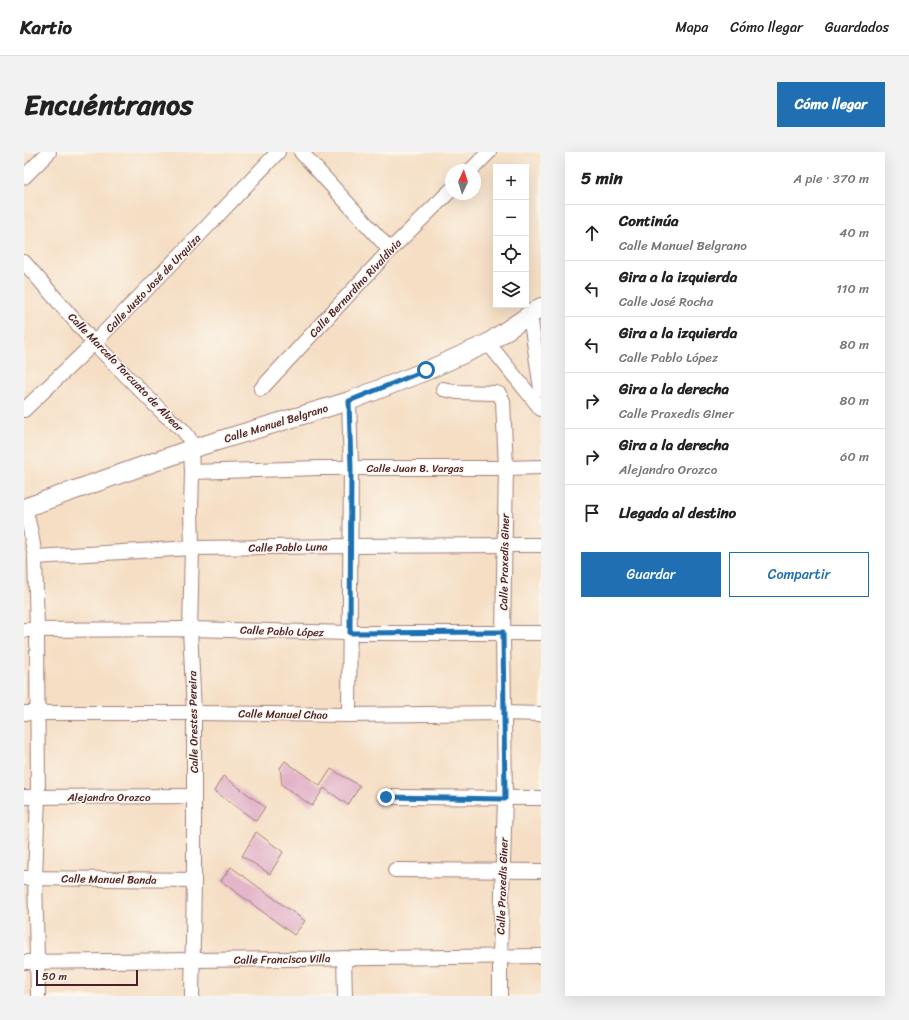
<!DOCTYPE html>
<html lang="es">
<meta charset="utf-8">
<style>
:root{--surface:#fff;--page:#f2f2f2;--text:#222;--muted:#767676;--line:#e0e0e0;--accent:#1f6fb2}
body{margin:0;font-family:Sriracha,sans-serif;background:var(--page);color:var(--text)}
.controls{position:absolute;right:12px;top:12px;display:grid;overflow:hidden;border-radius:0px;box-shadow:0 4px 16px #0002}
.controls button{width:36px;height:36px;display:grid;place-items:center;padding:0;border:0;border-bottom:1px solid var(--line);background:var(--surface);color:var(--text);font:20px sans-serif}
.compass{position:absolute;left:421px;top:12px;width:36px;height:36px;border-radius:50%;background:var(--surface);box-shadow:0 4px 16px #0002;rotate:4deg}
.scale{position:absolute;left:12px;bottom:10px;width:102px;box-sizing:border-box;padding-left:4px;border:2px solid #4a1f2b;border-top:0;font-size:11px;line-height:14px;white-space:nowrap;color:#4a1f2b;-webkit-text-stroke:3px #fbf7ec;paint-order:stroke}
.stop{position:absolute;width:12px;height:12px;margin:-9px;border:3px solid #1f6fb2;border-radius:50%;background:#fff}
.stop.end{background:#1f6fb2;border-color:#fff;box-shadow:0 1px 4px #0008}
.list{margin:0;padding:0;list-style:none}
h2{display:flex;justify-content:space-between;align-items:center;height:52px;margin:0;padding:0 16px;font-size:17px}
h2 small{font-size:13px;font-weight:400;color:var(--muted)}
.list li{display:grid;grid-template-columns:26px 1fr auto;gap:12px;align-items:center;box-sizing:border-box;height:56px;padding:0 16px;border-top:1px solid var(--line)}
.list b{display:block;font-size:15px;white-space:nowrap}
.list p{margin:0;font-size:13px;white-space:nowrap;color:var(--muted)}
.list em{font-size:13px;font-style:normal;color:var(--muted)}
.actions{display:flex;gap:8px;padding:12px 16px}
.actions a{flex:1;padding:9px 0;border:1px solid var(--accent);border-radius:0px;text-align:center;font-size:14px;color:var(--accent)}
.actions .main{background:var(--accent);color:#fff}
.icon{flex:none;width:22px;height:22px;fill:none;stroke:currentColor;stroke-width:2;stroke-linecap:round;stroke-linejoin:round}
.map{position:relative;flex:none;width:517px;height:844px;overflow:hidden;border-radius:0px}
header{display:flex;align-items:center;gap:24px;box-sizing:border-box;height:56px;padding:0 20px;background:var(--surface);border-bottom:1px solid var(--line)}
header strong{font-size:19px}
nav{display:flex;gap:22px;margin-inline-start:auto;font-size:14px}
.intro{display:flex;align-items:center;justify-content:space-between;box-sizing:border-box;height:96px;padding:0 24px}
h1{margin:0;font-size:28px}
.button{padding:10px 18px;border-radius:0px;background:var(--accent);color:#fff;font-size:14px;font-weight:700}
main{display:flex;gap:24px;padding:0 24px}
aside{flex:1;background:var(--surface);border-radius:0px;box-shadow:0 4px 16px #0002}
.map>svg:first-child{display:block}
.building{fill:#e1b1c7}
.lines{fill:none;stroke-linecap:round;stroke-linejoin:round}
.minor-casing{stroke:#a07e78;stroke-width:16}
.tertiary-casing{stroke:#a07e78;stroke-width:20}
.minor{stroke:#fff;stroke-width:14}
.tertiary{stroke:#fff;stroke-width:18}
.route{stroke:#1f6fb2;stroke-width:5}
.labels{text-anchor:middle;stroke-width:3;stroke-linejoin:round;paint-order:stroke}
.street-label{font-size:11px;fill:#4a1f2b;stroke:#fbf7ec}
</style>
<header>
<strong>Kartio</strong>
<nav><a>Mapa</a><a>Cómo llegar</a><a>Guardados</a></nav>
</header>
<div class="intro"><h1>Encuéntranos</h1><a class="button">Cómo llegar</a></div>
<main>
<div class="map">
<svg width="517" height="844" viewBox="0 0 517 844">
<rect width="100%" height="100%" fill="#fbf7ec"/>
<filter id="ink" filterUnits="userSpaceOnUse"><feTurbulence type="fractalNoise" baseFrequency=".025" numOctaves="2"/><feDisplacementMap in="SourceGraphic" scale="8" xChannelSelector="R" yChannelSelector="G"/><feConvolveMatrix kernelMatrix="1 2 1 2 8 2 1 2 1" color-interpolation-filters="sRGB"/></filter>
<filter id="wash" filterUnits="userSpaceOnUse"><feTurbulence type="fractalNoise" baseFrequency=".012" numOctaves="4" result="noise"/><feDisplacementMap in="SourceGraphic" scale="16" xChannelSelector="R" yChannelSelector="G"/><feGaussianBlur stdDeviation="0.9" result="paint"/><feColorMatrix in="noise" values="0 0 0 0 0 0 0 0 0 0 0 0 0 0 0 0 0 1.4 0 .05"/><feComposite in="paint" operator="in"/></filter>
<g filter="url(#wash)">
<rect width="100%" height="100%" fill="#f5dec4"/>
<g id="blocks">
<g class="building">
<path d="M261,609l35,25 11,-17 29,17 -12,19 -24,-17 -12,18 -30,-21 -2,-17z"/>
<path d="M199,624l42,31 -9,14 -42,-30z"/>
<path d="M232,680l27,20 -13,22 -28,-18z"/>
<path d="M207,715l74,54 -11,14 -73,-54z"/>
</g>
</g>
</g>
<g filter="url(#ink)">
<use href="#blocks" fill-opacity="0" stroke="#a07e78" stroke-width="1"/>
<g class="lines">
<g class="minor-casing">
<g id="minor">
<path d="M277,0l89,98"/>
<path d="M447,18l18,-18"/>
<path d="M0,25l25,-25"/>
<path d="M0,110l70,81 70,71 19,16 6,8 2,11 1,23 -1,39 1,37 -2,81 4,84v167l-2,116"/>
<path d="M506,163l11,74"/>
<path d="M464,191l53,66"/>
<path d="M237,237l129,-139 61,-60"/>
<path d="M419,237l14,3 39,1 3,1 4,7 3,67 -3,164 2,167 -5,157v40"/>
<path d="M325,249l2,67 -2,247"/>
<path d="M0,258l70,-67 89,-91 95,-100"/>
<path d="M168,320l127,-4h187l35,-1"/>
<path d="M1,355l6,26 4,24 2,73 1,167 -3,81 3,118"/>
<path d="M11,405l157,-9 159,-2 153,-1h37"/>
<path d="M0,478l166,-1 160,4h191"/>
<path d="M0,561h170l155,2 154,-2 38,1"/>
<path d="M0,645l170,-1"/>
<path d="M362,645l155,1"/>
<path d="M371,718l146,1"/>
<path d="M0,726l170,2"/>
<path d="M320,806l1,38"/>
<path d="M0,810l517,-6"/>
</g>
</g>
<g class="tertiary-casing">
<path id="tertiary" d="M0,356l167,-59 158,-48 77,-30 62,-28 53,-36"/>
</g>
<use href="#minor" class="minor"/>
<use href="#tertiary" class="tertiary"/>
</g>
</g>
<g class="lines" filter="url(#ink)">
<path class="route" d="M362,645l119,2 -2,-167 -153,1 1,-165 -2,-67 77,-31"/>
</g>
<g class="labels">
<g class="street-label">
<text transform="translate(129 131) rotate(-46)" y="4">Calle Justo José de Urquiza</text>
<text transform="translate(331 136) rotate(-47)" y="4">Calle Bernardino Rivaldivia</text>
<text transform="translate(102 220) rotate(46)" y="4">Calle Marcelo Torcuato de Alvear</text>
<text transform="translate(252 271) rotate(-17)" y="4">Calle Manuel Belgrano</text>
<text x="391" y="320">Calle Juan B. Vargas</text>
<text transform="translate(264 395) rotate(-1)" y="4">Calle Pablo Luna</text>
<text transform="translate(480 410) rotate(-89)" y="4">Calle Praxedis Giner</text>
<text transform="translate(258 479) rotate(2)" y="4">Calle Pablo López</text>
<text transform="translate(259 562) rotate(1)" y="4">Calle Manuel Chao</text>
<text transform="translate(169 570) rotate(-91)" y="4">Calle Orestes Pereira</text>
<text x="85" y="649">Alejandro Orozco</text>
<text transform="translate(85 727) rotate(1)" y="4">Calle Manuel Banda</text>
<text transform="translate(478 734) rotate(-88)" y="4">Calle Praxedis Giner</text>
<text transform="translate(258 807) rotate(-1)" y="4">Calle Francisco Villa</text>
</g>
</g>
</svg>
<div class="controls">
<button>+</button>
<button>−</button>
<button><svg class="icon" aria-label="locate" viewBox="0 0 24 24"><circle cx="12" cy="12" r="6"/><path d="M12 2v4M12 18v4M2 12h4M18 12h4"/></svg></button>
<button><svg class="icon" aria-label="layers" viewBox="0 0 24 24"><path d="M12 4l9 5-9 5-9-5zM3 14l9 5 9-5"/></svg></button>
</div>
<svg class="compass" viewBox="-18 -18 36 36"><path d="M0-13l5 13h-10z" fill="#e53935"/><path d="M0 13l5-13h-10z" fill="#767676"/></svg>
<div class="scale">50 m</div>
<div class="stop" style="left:402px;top:218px"></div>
<div class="stop end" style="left:362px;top:645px"></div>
</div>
<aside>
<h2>5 min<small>A pie · 370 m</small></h2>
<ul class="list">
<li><svg class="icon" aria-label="ahead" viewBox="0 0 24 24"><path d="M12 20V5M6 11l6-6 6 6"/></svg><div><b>Continúa</b><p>Calle Manuel Belgrano</p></div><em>40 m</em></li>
<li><svg class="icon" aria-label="left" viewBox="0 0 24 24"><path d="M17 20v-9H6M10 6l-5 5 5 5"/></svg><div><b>Gira a la izquierda</b><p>Calle José Rocha</p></div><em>110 m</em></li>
<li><svg class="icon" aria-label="left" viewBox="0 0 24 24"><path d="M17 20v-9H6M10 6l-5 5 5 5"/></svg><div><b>Gira a la izquierda</b><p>Calle Pablo López</p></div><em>80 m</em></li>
<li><svg class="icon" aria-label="right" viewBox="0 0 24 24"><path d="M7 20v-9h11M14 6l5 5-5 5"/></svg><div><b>Gira a la derecha</b><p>Calle Praxedis Giner</p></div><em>80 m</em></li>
<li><svg class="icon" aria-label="right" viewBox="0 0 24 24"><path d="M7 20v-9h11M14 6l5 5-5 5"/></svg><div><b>Gira a la derecha</b><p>Alejandro Orozco</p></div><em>60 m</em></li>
<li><svg class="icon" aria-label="arrive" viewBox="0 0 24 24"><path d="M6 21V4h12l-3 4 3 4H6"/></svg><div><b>Llegada al destino</b></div></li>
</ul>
<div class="actions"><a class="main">Guardar</a><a>Compartir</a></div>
</aside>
</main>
